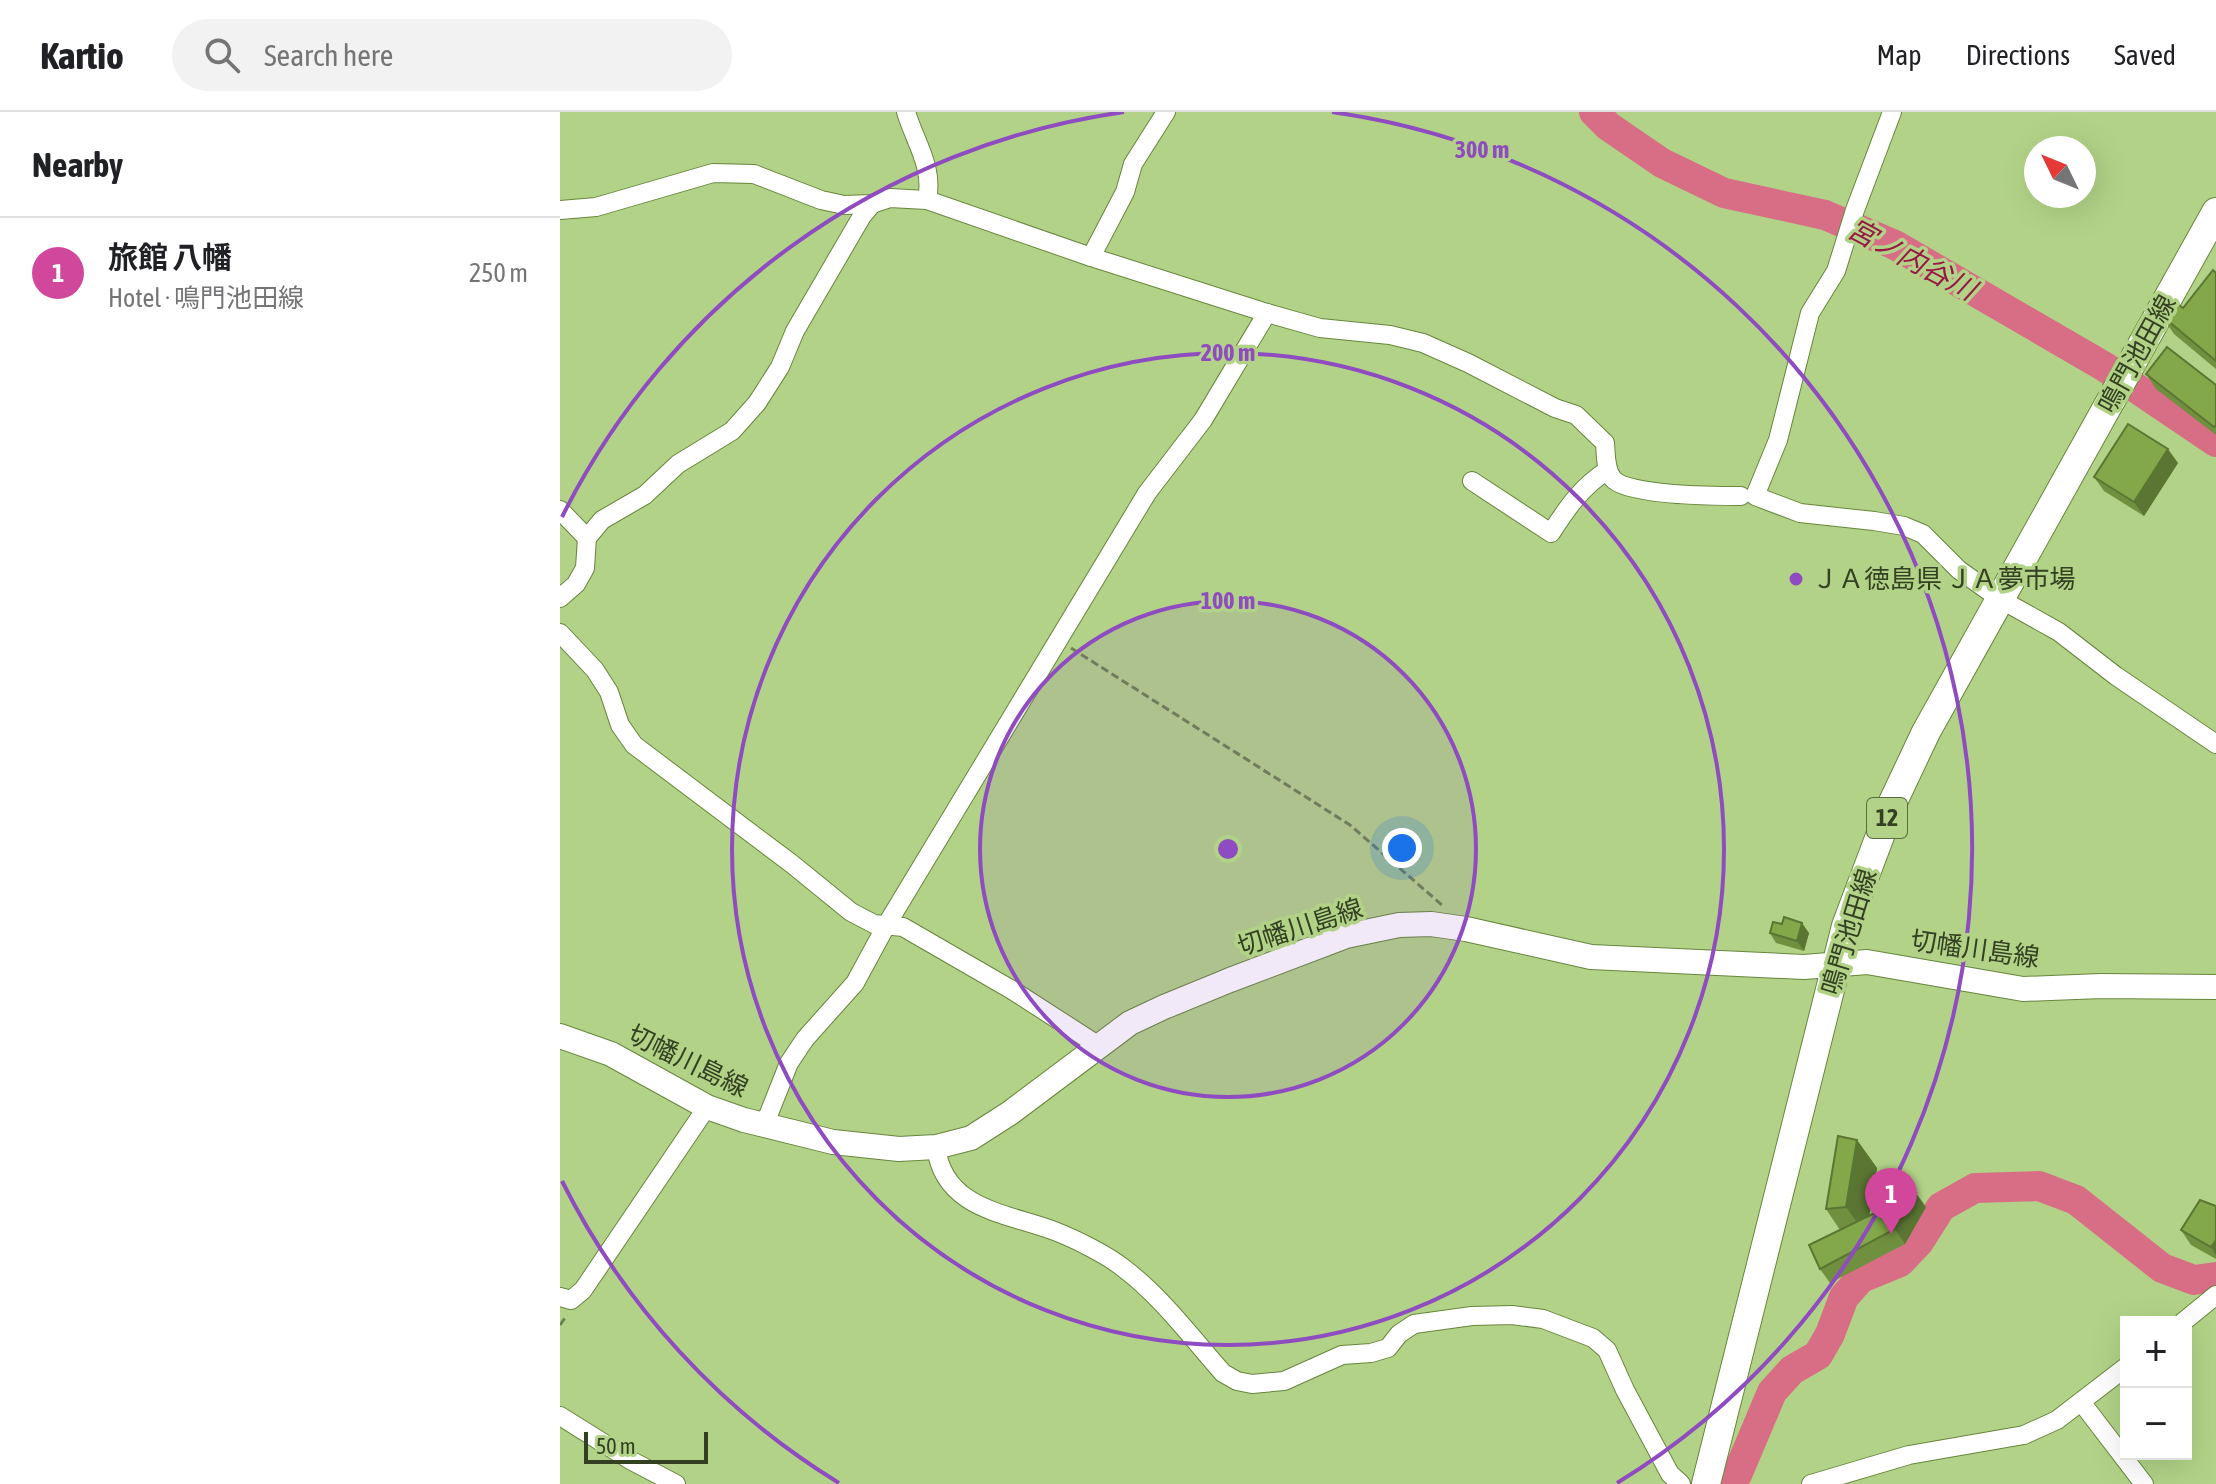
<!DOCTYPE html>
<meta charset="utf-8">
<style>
:root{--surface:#fff;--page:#f2f2f2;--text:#202124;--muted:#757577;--line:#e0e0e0;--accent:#0f766e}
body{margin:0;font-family:"Asap Condensed","Noto Sans JP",sans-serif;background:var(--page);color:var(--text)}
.controls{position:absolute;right:24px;bottom:24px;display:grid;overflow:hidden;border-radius:0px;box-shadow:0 8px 32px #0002}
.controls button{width:72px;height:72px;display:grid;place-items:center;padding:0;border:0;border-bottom:2px solid var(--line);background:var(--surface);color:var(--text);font:40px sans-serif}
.compass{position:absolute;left:1464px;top:24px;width:72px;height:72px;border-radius:50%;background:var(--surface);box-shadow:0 8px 32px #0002;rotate:313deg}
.scale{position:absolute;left:24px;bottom:20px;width:124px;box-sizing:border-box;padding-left:8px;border:4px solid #334021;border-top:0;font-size:22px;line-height:28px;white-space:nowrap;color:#334021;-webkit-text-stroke:6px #b2d387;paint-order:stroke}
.you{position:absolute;left:842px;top:736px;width:28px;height:28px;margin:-20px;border:6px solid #fff;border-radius:50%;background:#1a73e8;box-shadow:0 0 0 12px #1a73e833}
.badge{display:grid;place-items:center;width:52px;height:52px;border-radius:50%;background:var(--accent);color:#fff;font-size:26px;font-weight:700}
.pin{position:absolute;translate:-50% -66px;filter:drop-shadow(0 2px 4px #0008)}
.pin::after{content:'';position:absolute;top:42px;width:28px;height:24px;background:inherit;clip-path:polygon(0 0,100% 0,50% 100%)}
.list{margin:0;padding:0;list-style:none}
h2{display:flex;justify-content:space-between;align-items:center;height:104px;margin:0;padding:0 32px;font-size:34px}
h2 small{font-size:26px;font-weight:400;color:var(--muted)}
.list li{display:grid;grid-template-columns:52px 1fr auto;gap:24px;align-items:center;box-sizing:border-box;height:112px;padding:0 32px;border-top:2px solid var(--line)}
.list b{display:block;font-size:30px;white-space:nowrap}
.list p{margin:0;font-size:26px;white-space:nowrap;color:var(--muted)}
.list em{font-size:26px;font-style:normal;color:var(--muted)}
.icon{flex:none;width:44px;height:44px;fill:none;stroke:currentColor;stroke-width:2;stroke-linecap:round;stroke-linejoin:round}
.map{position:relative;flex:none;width:1656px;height:1372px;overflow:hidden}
header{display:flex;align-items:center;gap:48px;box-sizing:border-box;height:112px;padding:0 40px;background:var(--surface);border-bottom:2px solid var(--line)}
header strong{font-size:38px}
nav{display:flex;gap:44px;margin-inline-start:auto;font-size:28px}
.search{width:560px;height:72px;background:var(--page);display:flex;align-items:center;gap:20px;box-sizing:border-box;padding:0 28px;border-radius:44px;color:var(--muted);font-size:30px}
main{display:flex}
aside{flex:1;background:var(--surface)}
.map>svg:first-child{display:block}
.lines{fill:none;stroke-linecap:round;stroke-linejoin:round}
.river{stroke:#d76e85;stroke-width:30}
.street-casing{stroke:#67863c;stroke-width:20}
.secondary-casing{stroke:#67863c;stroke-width:26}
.primary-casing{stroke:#67863c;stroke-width:30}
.path{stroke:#6d8350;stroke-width:3;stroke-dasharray:8 4;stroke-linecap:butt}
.street{stroke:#fff;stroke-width:18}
.secondary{stroke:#fff;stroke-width:24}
.primary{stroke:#fff;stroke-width:28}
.wall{fill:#70903f}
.shaded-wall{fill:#5b7633}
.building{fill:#82a849;stroke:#5b7633;stroke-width:2}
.ring{fill:none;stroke:#8f4cc1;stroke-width:4}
.poi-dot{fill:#8f4cc1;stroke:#b2d387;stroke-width:3}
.labels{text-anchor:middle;stroke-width:7;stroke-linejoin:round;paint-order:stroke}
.shield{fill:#b2d387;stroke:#596c40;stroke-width:2}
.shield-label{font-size:24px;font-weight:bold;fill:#334021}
.street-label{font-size:26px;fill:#334021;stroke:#b2d387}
.poi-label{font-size:26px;fill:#334021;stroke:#b2d387;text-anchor:start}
.water-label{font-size:28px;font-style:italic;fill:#981944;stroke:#b2d387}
.centre{fill:#8f4cc1;stroke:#b2d387;stroke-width:4}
.ring-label{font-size:24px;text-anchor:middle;font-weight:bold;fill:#8f4cc1;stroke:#b2d387;stroke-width:7;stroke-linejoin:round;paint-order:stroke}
</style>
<header>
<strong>Kartio</strong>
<div class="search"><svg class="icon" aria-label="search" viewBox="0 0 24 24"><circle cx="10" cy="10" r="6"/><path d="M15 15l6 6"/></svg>Search here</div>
<nav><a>Map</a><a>Directions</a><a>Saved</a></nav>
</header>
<main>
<aside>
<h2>Nearby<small></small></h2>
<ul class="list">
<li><span class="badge" style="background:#d1479c">1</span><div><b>旅館 八幡</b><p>Hotel · 鳴門池田線</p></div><em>250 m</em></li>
</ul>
</aside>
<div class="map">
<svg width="1656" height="1372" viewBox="0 0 1656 1372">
<rect width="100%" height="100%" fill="#b2d387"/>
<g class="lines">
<g class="river">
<path d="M1034,0l14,14 54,37 62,30 101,22 70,30 210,122 111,75"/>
<path d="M1171,1372l6,-9 35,-83 20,-22 26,-15 12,-21 14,-37 17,-19 39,-16 19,-20 22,-35 34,-19 64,-2 37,14 86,68 32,12 22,-3"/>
</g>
<g class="street-casing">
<g id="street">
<path d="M346,0c9,30 28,55 21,88"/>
<path d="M1332,0l-37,98 -19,61 -26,42 -32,127 -23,56 45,17 74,8 30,5 19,8 36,36 41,29 59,33 57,44 100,68"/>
<path d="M0,98l36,-3 117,-34 41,1 67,26 23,5 28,-1 18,-6 37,2 164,57 176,56 53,15 70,7 33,8 45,20 87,45 21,7 29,28c1,11 0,27 8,36 14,17 105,17 128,17"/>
<path d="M531,145l34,-65 8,-28 33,-52"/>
<path d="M912,369l79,52c16,-25 31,-47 57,-63"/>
<path d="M0,398l27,28"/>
<path d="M0,486l16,-14 9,-16 2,-30 15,-18 43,-25 33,-31 54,-33 25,-28 23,-36 15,-36 67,-115 10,-12"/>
<path d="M0,521l35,37 14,22 11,33 14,20 158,119 59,48 23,12 29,3 109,63 87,56"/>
<path d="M204,1014l25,-63 16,-24 50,-56 32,-59 260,-431 56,-73 64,-107"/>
<path d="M376,1035c8,64 73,66 121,85 18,7 50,23 65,35 38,28 70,71 101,106l14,8 15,3 32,-3 58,-26 29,-2 17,-5 11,-14 15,-10 58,-8 40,-1 31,4 50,19 14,12 18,40 45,84 11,10"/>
<path d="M0,1185l11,3 12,-10 124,-183"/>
<path d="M1623,1210l33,-27"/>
<path d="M1522,1291l62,81"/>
<path d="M0,1304l72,45 44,23"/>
<path d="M1251,1372l98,-29 115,-20 33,-15 69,-53"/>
</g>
</g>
<g class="secondary-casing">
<path id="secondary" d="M0,924l51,18 96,53 37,13 89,22 66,7 37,-2 35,-9 39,-25 120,-90 34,-16 66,-27 116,-44 53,-11 32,-1 35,5 125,28 213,10 63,-5 156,27 78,-3 115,1"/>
</g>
<g class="primary-casing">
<path id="primary" d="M1146,1372l140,-558 46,-122 34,-72 290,-520"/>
</g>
<g class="path">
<path d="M511,536l279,177 92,80"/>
<path d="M0,1213l7,-10"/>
</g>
<use href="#street" class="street"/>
<use href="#secondary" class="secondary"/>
<use href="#primary" class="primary"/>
</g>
<g class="wall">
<path d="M1656,161v96l-42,-35 -13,-19 22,-7z"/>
<path d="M1586,262l70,11v50l-60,-46z"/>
<path d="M1618,351l-34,53 -40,-25 -10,-14z"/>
<path d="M1222,812l27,9 -5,18 -28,-8 -6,-10z"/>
<path d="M1297,1028l20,28 -8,48 57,-9 -21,37 -75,39 -10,-14 20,-39 -14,-21z"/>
<path d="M1656,1094v53l-25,-14 -10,-15z"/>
</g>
<g class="shaded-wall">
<path d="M1608,337l10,14 -34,53 -10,-14z"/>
<path d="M1242,811l7,10 -5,18 -7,-10z"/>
<path d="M1297,1028l20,28 -11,67 -20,-28z"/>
<path d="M1356,1081l10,14 -21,37 -10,-15z"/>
<path d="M1656,1128v15l-5,-8z"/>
</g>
<g class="building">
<path d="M1653,158l3,3v88l-55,-46 8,-18 14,11z"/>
<path d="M1607,235l49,38v40l-2,2 -68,-53z"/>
<path d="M1568,312l40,25 -34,53 -40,-25z"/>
<path d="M1224,805l18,6 -5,18 -27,-8 3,-11 9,2z"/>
<path d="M1278,1024l19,4 -11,67 -20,2z"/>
<path d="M1335,1076l21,5 -21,36 -75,40 -11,-24 72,-35z"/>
<path d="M1640,1088l16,6v34l-5,7 -30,-17z"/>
</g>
<circle cx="668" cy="737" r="248" fill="#8f4cc1" fill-opacity=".12"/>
<g class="ring">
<circle cx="668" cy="737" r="248"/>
<circle cx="668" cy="737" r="496"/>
<path d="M279 1371A744 744 0 0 1 2 1069M2 405A744 744 0 0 1 564 0M772 0A744 744 0 0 1 1057 1371"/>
</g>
<circle class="poi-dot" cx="1236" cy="467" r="8"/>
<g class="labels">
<rect class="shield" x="1307" y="686" width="40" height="40" rx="6"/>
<g class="shield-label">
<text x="1327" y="714">12</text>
</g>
<g class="street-label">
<text transform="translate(1577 242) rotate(-61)" y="9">鳴門池田線</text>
<text transform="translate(740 815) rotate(-18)" y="9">切幡川島線</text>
<text transform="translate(1289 820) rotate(-73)" y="9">鳴門池田線</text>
<text transform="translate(1415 837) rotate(8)" y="9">切幡川島線</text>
<text transform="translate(128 949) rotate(26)" y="9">切幡川島線</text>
</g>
<g class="poi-label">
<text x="1252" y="476">ＪＡ徳島県 ＪＡ夢市場</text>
</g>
<g class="water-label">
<text transform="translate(1352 147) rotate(28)" y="10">宮ノ内谷川</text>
</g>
</g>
<circle cx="668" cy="737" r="12" class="centre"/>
<g class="ring-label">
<text x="922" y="46">300 m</text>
<text x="668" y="249">200 m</text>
<text x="668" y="497">100 m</text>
</g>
</svg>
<div class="controls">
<button>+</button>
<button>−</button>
</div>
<svg class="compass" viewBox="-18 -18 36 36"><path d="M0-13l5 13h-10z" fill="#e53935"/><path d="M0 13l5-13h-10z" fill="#757577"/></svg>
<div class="scale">50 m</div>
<div class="you"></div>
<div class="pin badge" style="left:1331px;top:1122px;background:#d1479c">1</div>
</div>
</main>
